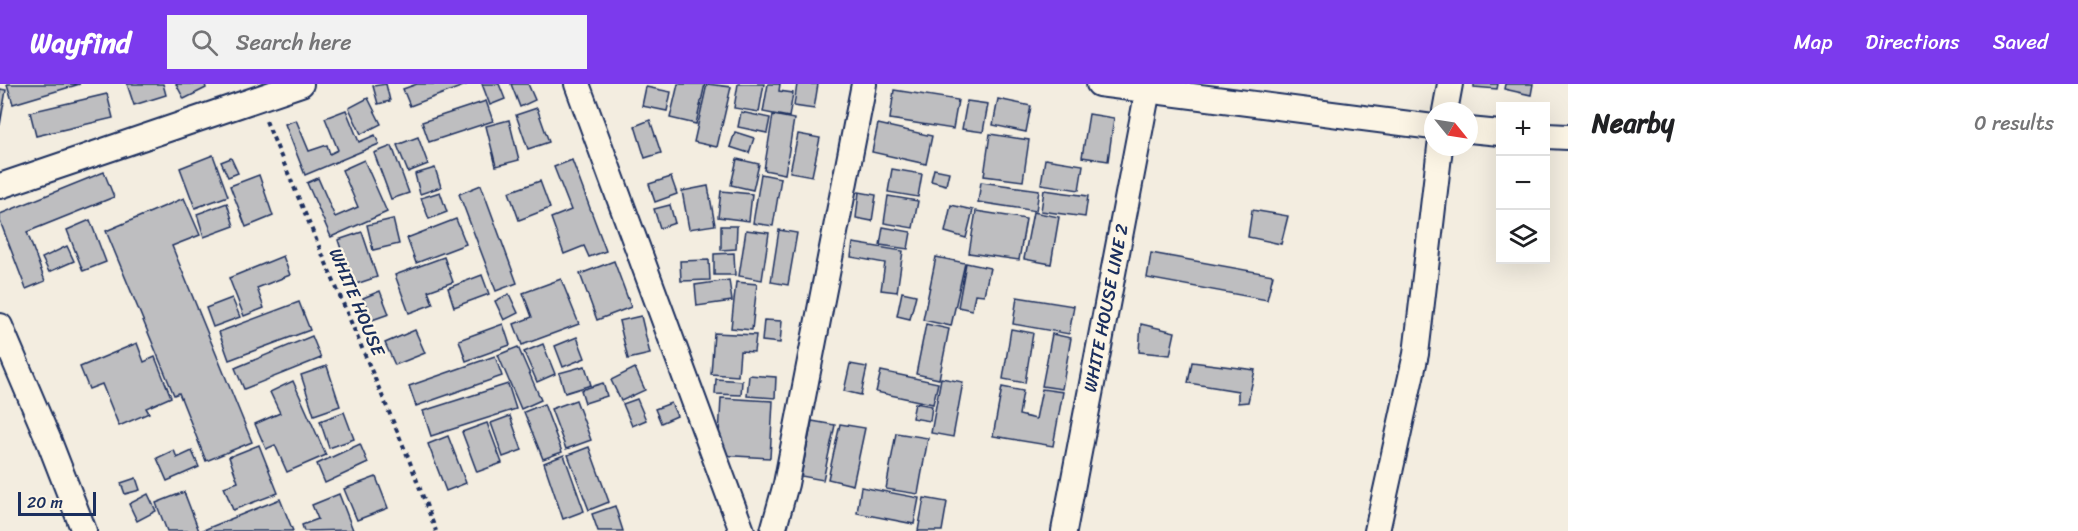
<!DOCTYPE html>
<meta charset="utf-8">
<style>
:root{--surface:#fff;--page:#f2f2f2;--text:#202124;--muted:#757577;--line:#e0e0e0;--accent:#7c3aed}
body{margin:0;font-family:Sriracha,sans-serif;background:var(--page);color:var(--text)}
.controls{position:absolute;right:18px;top:18px;display:grid;overflow:hidden;border-radius:0px;box-shadow:0 6px 24px #0002}
.controls button{width:54px;height:54px;display:grid;place-items:center;padding:0;border:0;border-bottom:2px solid var(--line);background:var(--surface);color:var(--text);font:30px sans-serif}
.compass{position:absolute;left:1424px;top:18px;width:54px;height:54px;border-radius:50%;background:var(--surface);box-shadow:0 6px 24px #0002;rotate:120deg}
.scale{position:absolute;left:18px;bottom:15px;width:78px;box-sizing:border-box;padding-left:6px;border:3px solid #1b2f5e;border-top:0;font-size:16px;line-height:21px;white-space:nowrap;color:#1b2f5e;-webkit-text-stroke:4px #fcf5e5;paint-order:stroke}
.list{margin:0;padding:0;list-style:none}
h2{display:flex;justify-content:space-between;align-items:center;height:78px;margin:0;padding:0 24px;font-size:26px}
h2 small{font-size:20px;font-weight:400;color:var(--muted)}
.icon{flex:none;width:33px;height:33px;fill:none;stroke:currentColor;stroke-width:2;stroke-linecap:round;stroke-linejoin:round}
.map{position:relative;flex:none;width:1568px;height:447px;overflow:hidden}
header{display:flex;align-items:center;gap:36px;box-sizing:border-box;height:84px;padding:0 30px;background:var(--accent);color:#fff}
header strong{font-size:28px}
nav{display:flex;gap:33px;margin-inline-start:auto;font-size:21px}
.search{width:420px;height:54px;background:var(--page);display:flex;align-items:center;gap:15px;box-sizing:border-box;padding:0 21px;border-radius:0px;color:var(--muted);font-size:22px}
main{display:flex}
aside{flex:1;background:var(--surface)}
.map>svg:first-child{display:block}
.building{fill:#bebec0;stroke:#1b2f5e;stroke-width:1.5}
.lines{fill:none;stroke-linecap:round;stroke-linejoin:round}
.minor-casing{stroke:#1b2f5e;stroke-width:28}
.path{stroke:#1b2f5e;stroke-width:4;stroke-dasharray:4.5 4.5;stroke-linecap:butt}
.minor{stroke:#fcf5e5;stroke-width:24}
.labels{text-anchor:middle;stroke-width:4.5;stroke-linejoin:round;paint-order:stroke}
.street-label{font-size:18px;fill:#1b2f5e;stroke:#fcf5e5}
</style>
<header>
<strong>Wayfind</strong>
<div class="search"><svg class="icon" aria-label="search" viewBox="0 0 24 24"><circle cx="10" cy="10" r="6"/><path d="M15 15l6 6"/></svg>Search here</div>
<nav><a>Map</a><a>Directions</a><a>Saved</a></nav>
</header>
<main>
<div class="map">
<svg width="1568" height="447" viewBox="0 0 1568 447">
<rect width="100%" height="100%" fill="#f3ede0"/>
<filter id="ink" filterUnits="userSpaceOnUse"><feTurbulence type="fractalNoise" baseFrequency=".0167" numOctaves="2"/><feDisplacementMap in="SourceGraphic" scale="12" xChannelSelector="R" yChannelSelector="G"/><feConvolveMatrix kernelMatrix="1 2 1 2 8 2 1 2 1" color-interpolation-filters="sRGB"/></filter>
<g filter="url(#ink)">
<g class="building">
<path d="M7,0h73l-67,20z"/>
<path d="M127,0h36l3,11 -32,10z"/>
<path d="M176,0h29l1,4 -22,11z"/>
<path d="M386,0l4,17 -12,3 -5,-18z"/>
<path d="M417,0h48l1,1 -56,21 -7,-17z"/>
<path d="M482,0h17l6,15 -15,6z"/>
<path d="M511,0h17l7,16 -15,7z"/>
<path d="M678,0h27l-9,40 -26,-6z"/>
<path d="M707,0l24,3 -14,60 -23,-5z"/>
<path d="M738,0h26l-5,28 -25,-4z"/>
<path d="M768,0h12l-1,7 14,2 -4,24 -26,-5z"/>
<path d="M797,0h21l-4,25 -20,-3z"/>
<path d="M1474,0h24l-1,5 -23,-2z"/>
<path d="M1505,0h28l-2,11 -27,-6z"/>
<path d="M646,3l25,5 -4,19 -25,-5z"/>
<path d="M0,5l6,1 -6,35z"/>
<path d="M894,6l64,10 -5,29 -63,-10z"/>
<path d="M107,10l6,24 -77,18 -6,-24z"/>
<path d="M368,14l13,26 -20,10 -12,-26z"/>
<path d="M998,15l33,7 -5,26 -33,-7z"/>
<path d="M486,17l7,20 -64,21 -7,-20z"/>
<path d="M967,17l21,3 -5,28 -21,-3z"/>
<path d="M537,24l12,34 -21,7 -12,-34z"/>
<path d="M346,26l13,32 16,-7 4,9 -74,31 -20,-51 11,-4 13,31 18,-6 3,9 8,-4 -13,-32z"/>
<path d="M741,28l29,6 -3,15 -29,-6z"/>
<path d="M1089,30l25,4 -6,43 -26,-4z"/>
<path d="M773,31l21,4 -9,55 -21,-4z"/>
<path d="M509,36l10,40 -23,6 -10,-40z"/>
<path d="M650,36l11,33 -16,5 -10,-32z"/>
<path d="M878,40l54,12 -6,28 -54,-12z"/>
<path d="M735,48l19,6 -5,15 -19,-6z"/>
<path d="M798,50l22,4 -8,38 -22,-4z"/>
<path d="M990,50l39,6 -6,41 -39,-5z"/>
<path d="M418,53l10,27 -20,8 -11,-27z"/>
<path d="M392,62l17,47 -18,6 -17,-46z"/>
<path d="M213,71l15,41 -33,12 -15,-40z"/>
<path d="M231,74l7,15 -10,4 -7,-15z"/>
<path d="M737,75l22,5 -6,26 -22,-5z"/>
<path d="M1045,75l38,6 -4,25 -38,-6z"/>
<path d="M364,76l23,52 -56,25 -24,-54 11,-5 17,39 23,-10 -16,-37z"/>
<path d="M572,76l34,91 -17,6 -5,-11 -20,8 -13,-36 20,-8 -17,-43z"/>
<path d="M435,84l6,19 -21,7 -5,-20z"/>
<path d="M892,85l30,5 -4,23 -30,-5z"/>
<path d="M934,85l15,3 -3,13 -15,-4z"/>
<path d="M104,88l10,25 -87,35 18,49 -19,8 -26,-68v-7z"/>
<path d="M761,90l20,4 -8,48 -20,-3z"/>
<path d="M259,91l14,41 -27,11 -16,-41z"/>
<path d="M671,93l6,17 -22,8 -6,-18z"/>
<path d="M540,97l10,27 -31,12 -10,-28z"/>
<path d="M981,98l58,8 -3,21 -58,-9z"/>
<path d="M481,101l36,98 -21,8 -37,-97z"/>
<path d="M708,102l7,39 -26,4 -7,-38z"/>
<path d="M1044,106l44,6 -3,21 -44,-6z"/>
<path d="M721,107l31,3 -3,27 -31,-4z"/>
<path d="M440,108l7,20 -18,7 -8,-21z"/>
<path d="M859,108l17,3 -4,26 -16,-3z"/>
<path d="M888,112l30,5 -5,27 -29,-5z"/>
<path d="M184,114l16,37 -28,11 80,196 -46,19 -27,-68 -5,2 -68,-164z"/>
<path d="M227,119l7,23 -30,11 -7,-23z"/>
<path d="M670,121l5,18 -15,5 -6,-19z"/>
<path d="M951,121l22,5 -7,28 -21,-6z"/>
<path d="M1252,126l36,6 -7,28 -33,-7z"/>
<path d="M976,127l50,8 -7,41 -50,-7z"/>
<path d="M1033,128l26,5 -8,47 -27,-5z"/>
<path d="M393,135l6,25 -26,6 -6,-25z"/>
<path d="M456,135l10,25 -50,19 -9,-25z"/>
<path d="M90,136l16,42 -23,9 -16,-41z"/>
<path d="M721,142h16l-1,23 -15,1z"/>
<path d="M883,143l28,5 -3,17 -28,-4z"/>
<path d="M746,146l23,3 -7,47 -23,-4z"/>
<path d="M779,146l18,3 -9,52 -17,-3z"/>
<path d="M362,148l15,45 -24,8 -15,-45z"/>
<path d="M853,159l50,8 -6,41 -16,-2 4,-27 -34,-6z"/>
<path d="M67,162l7,15 -25,11 -7,-14z"/>
<path d="M734,169l1,22h-21v-21z"/>
<path d="M1151,169l122,22 -6,25 -120,-22z"/>
<path d="M283,172l7,19 -33,13 7,20 -20,8 -15,-38z"/>
<path d="M444,173l9,25 -25,9 5,13 -24,9 -14,-38z"/>
<path d="M936,173l29,6 -14,63 -28,-6z"/>
<path d="M709,176l1,20 -29,1 -1,-20z"/>
<path d="M614,177l17,46 -34,13 -17,-46z"/>
<path d="M966,179l24,5 -6,27 -9,-1 -3,16 -14,-3z"/>
<path d="M482,191l7,19 -35,13 -6,-19z"/>
<path d="M561,195l18,45 -57,21 -8,-21 18,-7 -9,-24z"/>
<path d="M729,196l3,21 -35,5 -2,-21z"/>
<path d="M736,198l21,2 -5,46 -21,-2z"/>
<path d="M380,207l9,23 -17,6 -9,-22z"/>
<path d="M902,208l14,3 -6,24 -13,-3z"/>
<path d="M509,210l9,19 -14,7 -9,-19z"/>
<path d="M1017,213l57,9 -5,28 -56,-10z"/>
<path d="M232,214l8,19 -27,10 -7,-19z"/>
<path d="M299,218l11,28 -81,30 -10,-28z"/>
<path d="M641,232l9,38 -22,5 -9,-38z"/>
<path d="M764,236l18,1 -2,22 -18,-2z"/>
<path d="M503,240l7,21 -44,16 -7,-21z"/>
<path d="M926,240l23,5 -10,50 -23,-5z"/>
<path d="M1141,240l34,8 -5,23 -31,-3z"/>
<path d="M1011,245l22,4 -8,50 -22,-4z"/>
<path d="M415,246l10,23 -30,12 -10,-22z"/>
<path d="M714,249l42,2 -2,17 -14,-1 -2,25 -27,-2z"/>
<path d="M1052,250l19,4 -9,51 -20,-3z"/>
<path d="M312,252l9,22 -77,31 -9,-21z"/>
<path d="M577,253l8,21 -22,9 -8,-21z"/>
<path d="M137,259l7,19 11,-5 16,40 -25,11 3,5 -30,13 -17,-42 -13,5 -9,-22z"/>
<path d="M543,260l12,30 -18,8 -13,-30z"/>
<path d="M518,263l23,53 -20,9 -23,-54z"/>
<path d="M495,272l7,20 -86,30 -7,-20z"/>
<path d="M1192,278l63,8 -7,32 -10,1v-12l-50,-8z"/>
<path d="M850,280l17,3 -6,28 -17,-4z"/>
<path d="M327,282l13,40 -26,9 -13,-40z"/>
<path d="M585,282l6,19 -26,8 -6,-20z"/>
<path d="M635,284l10,22 -24,11 -10,-21z"/>
<path d="M881,287l57,12 -5,21 -57,-12z"/>
<path d="M749,291l27,2 -1,21 -28,-2z"/>
<path d="M941,294l22,4 -10,55 -22,-4z"/>
<path d="M716,295l26,2 -1,14 -26,-1z"/>
<path d="M293,297l33,74 -39,17 -12,-27 -9,4 -11,-25 25,-11 -10,-21z"/>
<path d="M603,299l4,13 -22,7 -4,-13z"/>
<path d="M508,300l8,25 -85,27 -8,-25z"/>
<path d="M1002,303l21,4 -4,24 17,4 6,-30 21,3 -10,54 -60,-10z"/>
<path d="M721,314l52,3 -3,57 -52,-3z"/>
<path d="M637,315l9,21 -14,6 -9,-22z"/>
<path d="M576,316l15,40 -25,9 -15,-40z"/>
<path d="M671,319l6,13 -16,7 -6,-14z"/>
<path d="M915,319l17,3 -2,15 -18,-3z"/>
<path d="M544,320l18,48 -19,7 -19,-47z"/>
<path d="M344,328l10,27 -25,9 -9,-27z"/>
<path d="M510,332l12,34 -19,7 -12,-34z"/>
<path d="M812,337l23,4 -12,55 -22,-4z"/>
<path d="M487,339l15,40 -25,9 -15,-40z"/>
<path d="M840,340l25,4 -12,57 -25,-6z"/>
<path d="M896,349l32,5 -10,56 -32,-5z"/>
<path d="M448,352l18,47 -20,8 -18,-47z"/>
<path d="M360,360l8,19 -43,20 -8,-19z"/>
<path d="M259,361l19,48 -45,17 -9,-23 14,-5 -9,-25z"/>
<path d="M589,363l20,55 -20,8 -21,-55z"/>
<path d="M174,366l3,8 15,-7 7,16 -32,14 -10,-23z"/>
<path d="M564,371l20,56 -21,8 -19,-56z"/>
<path d="M376,393l12,31 -31,12 -13,-31z"/>
<path d="M136,394l4,12 -15,4 -4,-11z"/>
<path d="M861,403l58,11 -5,26 -57,-11z"/>
<path d="M184,408l15,39h-32l-11,-28z"/>
<path d="M148,410l8,17 -19,10 -8,-17z"/>
<path d="M339,410l14,36 -49,1 -2,-6 16,-6 -6,-14z"/>
<path d="M924,414l23,4 -5,29h-24z"/>
<path d="M280,415l13,32h-92z"/>
<path d="M615,422l8,25h-25l-6,-17z"/>
</g>
<g class="lines">
<g class="minor-casing">
<g id="minor">
<path d="M577,0l165,447"/>
<path d="M1099,0l334,43"/>
<path d="M1445,27l5,-27"/>
<path d="M1469,46l31,3"/>
<path d="M1546,52l22,1"/>
<path d="M0,102l301,-102"/>
<path d="M0,242l49,115 35,90"/>
<path d="M773,447l13,-47 78,-400"/>
<path d="M1064,447l85,-447"/>
<path d="M1377,447l39,-177 24,-207"/>
</g>
</g>
<path class="path" d="M266,37l142,336 28,74"/>
<use href="#minor" class="minor"/>
</g>
</g>
<g class="labels">
<g class="street-label">
<text transform="translate(357 218) rotate(67)" y="6">WHITE HOUSE</text>
<text transform="translate(1106 224) rotate(-79)" y="6">WHITE HOUSE LINE 2</text>
</g>
</g>
</svg>
<div class="controls">
<button>+</button>
<button>−</button>
<button><svg class="icon" aria-label="layers" viewBox="0 0 24 24"><path d="M12 4l9 5-9 5-9-5zM3 14l9 5 9-5"/></svg></button>
</div>
<svg class="compass" viewBox="-18 -18 36 36"><path d="M0-13l5 13h-10z" fill="#e53935"/><path d="M0 13l5-13h-10z" fill="#757577"/></svg>
<div class="scale">20 m</div>
</div>
<aside>
<h2>Nearby<small>0 results</small></h2>
<ul class="list">
</ul>
</aside>
</main>
